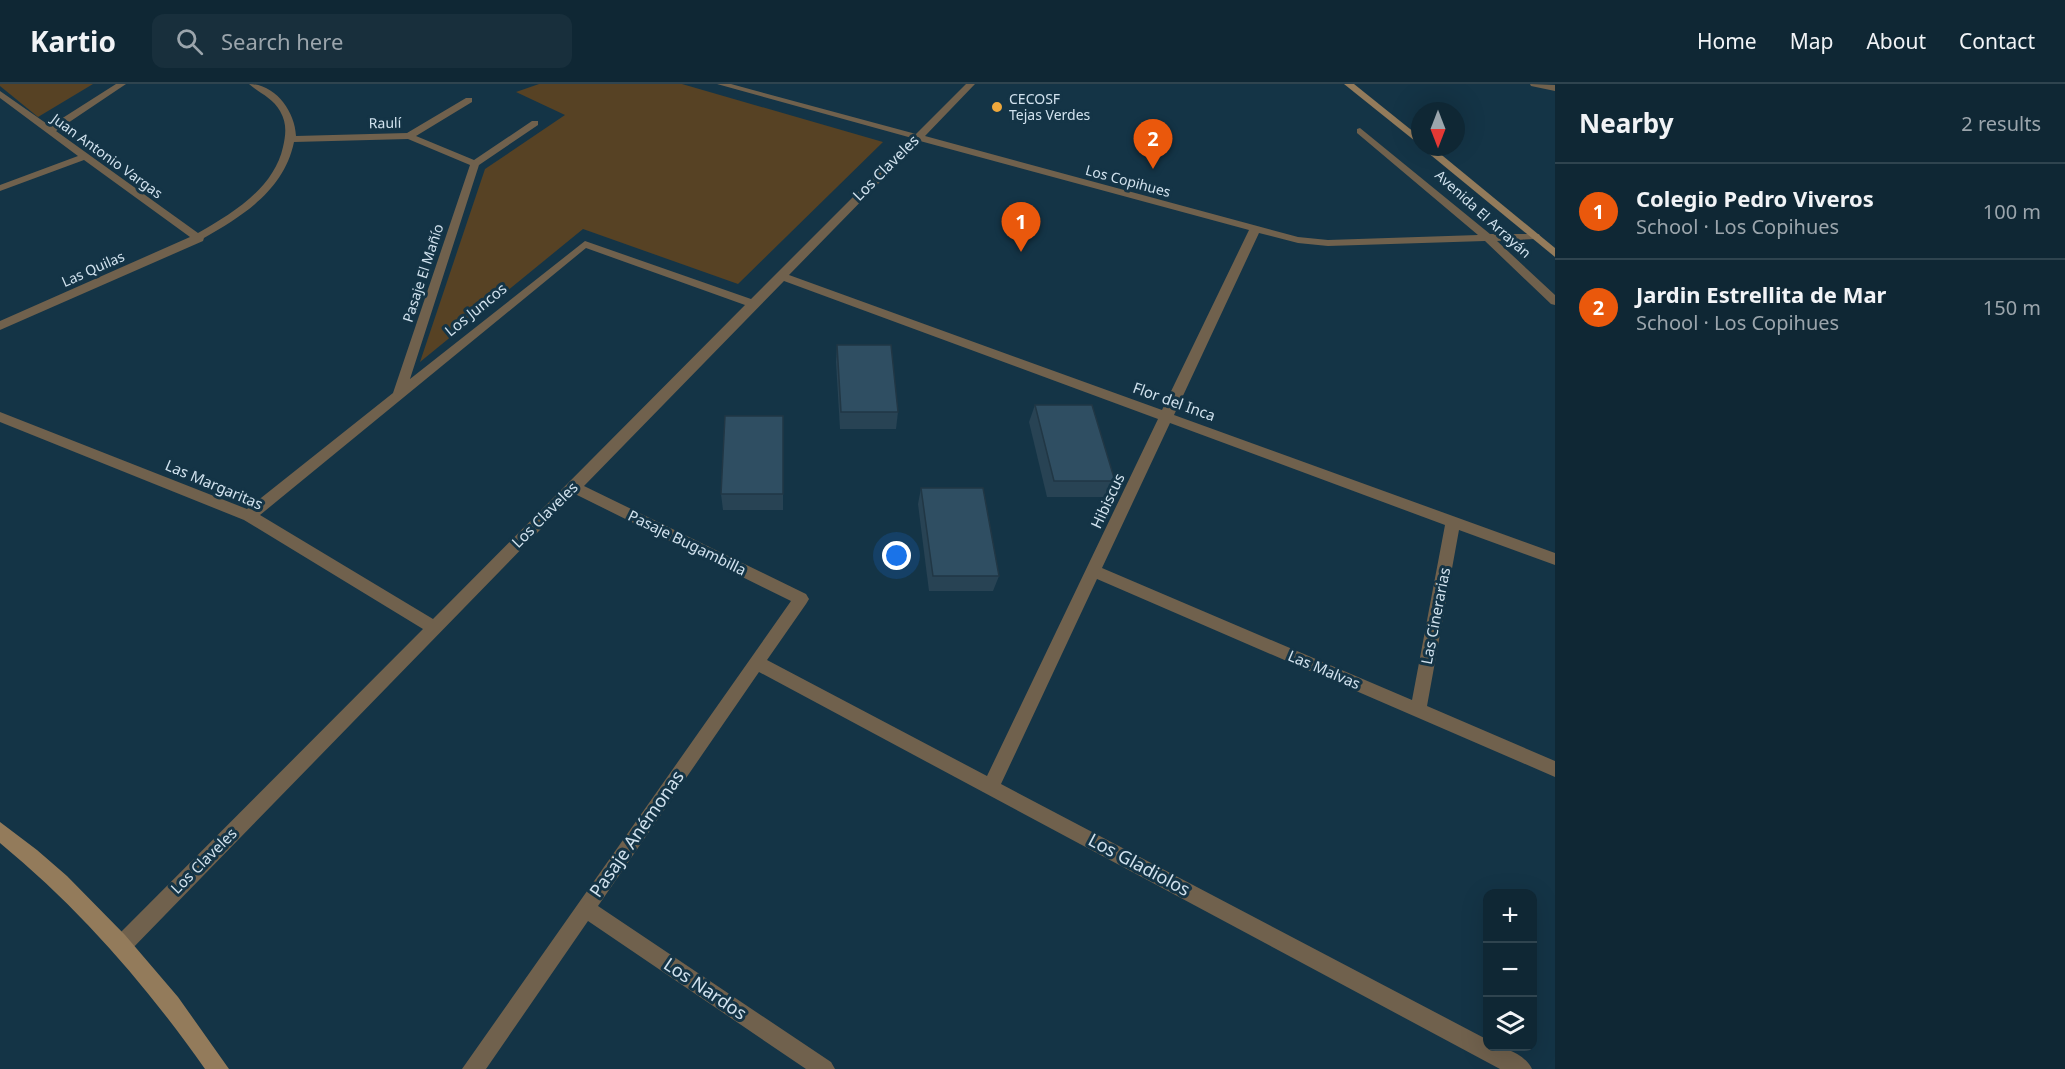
<!DOCTYPE html>
<meta charset="utf-8">
<style>
:root{--surface:#0f2734;--page:#182f3c;--text:#f1f3f6;--muted:#9ba5ac;--line:#2f444f;--accent:#ea580c}
body{margin:0;font-family:"Noto Sans",sans-serif;background:var(--page);color:var(--text)}
.controls{position:absolute;right:18px;bottom:18px;display:grid;overflow:hidden;border-radius:12px;box-shadow:0 6px 24px #0002}
.controls button{width:54px;height:54px;display:grid;place-items:center;padding:0;border:0;border-bottom:2px solid var(--line);background:var(--surface);color:var(--text);font:30px sans-serif}
.compass{position:absolute;left:1411px;top:18px;width:54px;height:54px;border-radius:50%;background:var(--surface);box-shadow:0 6px 24px #0002;rotate:180deg}
.you{position:absolute;left:897px;top:472px;width:21px;height:21px;margin:-15px;border:4px solid #fff;border-radius:50%;background:#1a73e8;box-shadow:0 0 0 9px #1a73e833}
.badge{display:grid;place-items:center;width:39px;height:39px;border-radius:50%;background:var(--accent);color:#fff;font-size:20px;font-weight:700}
.pin{position:absolute;translate:-50% -50px;filter:drop-shadow(0 2px 3px #0008)}
.pin::after{content:'';position:absolute;top:32px;width:21px;height:18px;background:inherit;clip-path:polygon(0 0,100% 0,50% 100%)}
.list{margin:0;padding:0;list-style:none}
h2{display:flex;justify-content:space-between;align-items:center;height:78px;margin:0;padding:0 24px;font-size:26px}
h2 small{font-size:20px;font-weight:400;color:var(--muted)}
.list li{display:grid;grid-template-columns:39px 1fr auto;gap:18px;align-items:center;box-sizing:border-box;height:96px;padding:0 24px;border-top:2px solid var(--line)}
.list b{display:block;font-size:22px;white-space:nowrap}
.list p{margin:0;font-size:20px;white-space:nowrap;color:var(--muted)}
.list em{font-size:20px;font-style:normal;color:var(--muted)}
.icon{flex:none;width:33px;height:33px;fill:none;stroke:currentColor;stroke-width:2;stroke-linecap:round;stroke-linejoin:round}
.map{position:relative;flex:none;width:1555px;height:985px;overflow:hidden}
header{display:flex;align-items:center;gap:36px;box-sizing:border-box;height:84px;padding:0 30px;background:var(--surface);border-bottom:2px solid var(--line)}
header strong{font-size:28px}
nav{display:flex;gap:33px;margin-inline-start:auto;font-size:21px}
.search{width:420px;height:54px;background:var(--page);display:flex;align-items:center;gap:15px;box-sizing:border-box;padding:0 21px;border-radius:12px;color:var(--muted);font-size:22px}
main{display:flex}
aside{flex:1;background:var(--surface)}
.map>svg:first-child{display:block}
.green{fill:#574224}
.lines{fill:none;stroke-linecap:round;stroke-linejoin:round}
.street{fill:#70614d;fill-rule:evenodd}
.secondary{fill:#937b5b;fill-rule:evenodd}
.wall{fill:#284354}
.building{fill:#2f4e62;stroke:#213745;stroke-width:1.5}
.poi-dot{fill:#eea83c;stroke:#143446;stroke-width:2}
.labels{text-anchor:middle;stroke-width:6;stroke-linejoin:round;paint-order:stroke}
.far-poi-label{font-size:14px;fill:#d1e2ee;stroke:#143446;text-anchor:start}
.far-street-label{font-size:14px;fill:#d1e2ee;stroke:#143446}
.street-label{font-size:15px;fill:#d1e2ee;stroke:#143446}
.near-street-label{font-size:18px;fill:#d1e2ee;stroke:#143446}
</style>
<header>
<strong>Kartio</strong>
<div class="search"><svg class="icon" aria-label="search" viewBox="0 0 24 24"><circle cx="10" cy="10" r="6"/><path d="M15 15l6 6"/></svg>Search here</div>
<nav><a>Home</a><a>Map</a><a>About</a><a>Contact</a></nav>
</header>
<main>
<div class="map">
<svg width="1555" height="985" viewBox="0 0 1555 985">
<rect width="100%" height="100%" fill="#143446"/>
<g class="green">
<path d="M0,0h93l-55,33 -38,-31z"/>
<path d="M539,0h143l201,58 -145,142 -155,-55 -163,133 65,-193 80,-54 -49,-23z"/>
</g>
<g class="lines">
<g class="street">
<path d="M116,0h10l-70,47 142,102c35,-20 76,-45 85,-86 3,-13 4,-24 -3,-36 -7,-13 -21,-18 -31,-27 26,0 46,27 47,52l111,-3 59,-35h6v4l-56,34 58,24 58,-39h6v4l-59,40 -69,214 175,-138 166,58 161,-161 -195,-54h14l185,50 50,-50h9l-50,52 373,101 30,3 150,-5 -121,-102v-4l3,-1 130,106h49l1,2 -5,3 -38,2 58,54v10l-4,-1 -66,-63 -157,5 -30,-3 -39,-10 -85,182 381,138v12l-96,-35 -32,176 128,55v16l-458,-198 -96,205 487,256v6c15,0 37,8 44,23h-32l-741,-397 -161,234 233,156 4,7h-29l-218,-148 -102,148h-24l329,-468 -216,-107 -447,459 -7,3 -7,-3 -3,-7 3,-7 309,-310 -179,-109 -244,-98v-10l247,97 146,-116 77,-228 -62,-26 -114,3c-10,48 -50,73 -90,96l-1,3 -203,89v-9l190,-84 -106,-77 -84,31v-6l78,-29 -78,-58v-7l50,35zM920,57l329,89 -87,180 -373,-135zM586,164l159,57 -312,314 -173,-104zM784,197l374,138 -171,357 -220,-116 39,-56 3,-5 -3,-5 -222,-108zM1170,339l275,102 -33,175 -310,-132z"/>
<path d="M1530,0l25,1v6l-24,-5z"/>
</g>
<g class="secondary">
<path d="M1344,0h10l66,53v8z"/>
<path d="M1421,63h11l123,101v9z"/>
<path d="M0,738l37,28 30,26 58,59 53,62 51,72h-24c-59,-84 -126,-161 -205,-226z"/>
</g>
</g>
<g class="wall">
<path d="M837,261l61,67 -2,17h-56l-4,-67z"/>
<path d="M1035,321l80,76 -8,16h-60l-18,-75z"/>
<path d="M783,332v94h-60l-2,-16z"/>
<path d="M921,404l78,88 -6,15h-64l-11,-87z"/>
</g>
<g class="building">
<path d="M837,261h54l7,67h-57z"/>
<path d="M1035,321h57l23,76h-61z"/>
<path d="M725,332h58v78h-62z"/>
<path d="M921,404h62l16,88h-66z"/>
</g>
<circle class="poi-dot" cx="997" cy="23" r="6"/>
<g class="labels">
<g class="far-poi-label">
<text x="1009" y="20">CECOSF<tspan x="1009" dy="16">Tejas Verdes</tspan></text>
</g>
<g class="far-street-label">
<text transform="translate(385 39) rotate(-1)" y="5">Raulí</text>
<text transform="translate(107 72) rotate(36)" y="5">Juan Antonio Vargas</text>
<text transform="translate(1128 97) rotate(15)" y="5">Los Copihues</text>
<text transform="translate(1483 130) rotate(42)" y="5">Avenida El Arrayán</text>
<text transform="translate(93 185) rotate(-24)" y="5">Las Quilas</text>
<text transform="translate(423 189) rotate(-72)" y="5">Pasaje El Mañío</text>
</g>
<g class="street-label">
<text transform="translate(886 84) rotate(-45)" y="5">Los Claveles</text>
<text transform="translate(476 226) rotate(-39)" y="5">Los Juncos</text>
<text transform="translate(1174 318) rotate(20)" y="5">Flor del Inca</text>
<text transform="translate(214 401) rotate(23)" y="5">Las Margaritas</text>
<text transform="translate(1108 417) rotate(-65)" y="5">Hibiscus</text>
<text transform="translate(545 431) rotate(-45)" y="5">Los Claveles</text>
<text transform="translate(687 459) rotate(26)" y="5">Pasaje Bugambilla</text>
<text transform="translate(1436 532) rotate(-79)" y="5">Las Cinerarias</text>
<text transform="translate(1324 586) rotate(23)" y="5">Las Malvas</text>
<text transform="translate(204 777) rotate(-45)" y="5">Los Claveles</text>
</g>
<g class="near-street-label">
<text transform="translate(637 750) rotate(-55)" y="6">Pasaje Anémonas</text>
<text transform="translate(1139 781) rotate(28)" y="6">Los Gladiolos</text>
<text transform="translate(705 905) rotate(34)" y="6">Los Nardos</text>
</g>
</g>
</svg>
<div class="controls">
<button>+</button>
<button>−</button>
<button><svg class="icon" aria-label="layers" viewBox="0 0 24 24"><path d="M12 4l9 5-9 5-9-5zM3 14l9 5 9-5"/></svg></button>
</div>
<svg class="compass" viewBox="-18 -18 36 36"><path d="M0-13l5 13h-10z" fill="#e53935"/><path d="M0 13l5-13h-10z" fill="#9ba5ac"/></svg>
<div class="you"></div>
<div class="pin badge" style="left:1021px;top:168px">1</div>
<div class="pin badge" style="left:1153px;top:85px">2</div>
</div>
<aside>
<h2>Nearby<small>2 results</small></h2>
<ul class="list">
<li><span class="badge">1</span><div><b>Colegio Pedro Viveros</b><p>School · Los Copihues</p></div><em>100 m</em></li>
<li><span class="badge">2</span><div><b>Jardin Estrellita de Mar</b><p>School · Los Copihues</p></div><em>150 m</em></li>
</ul>
</aside>
</main>
